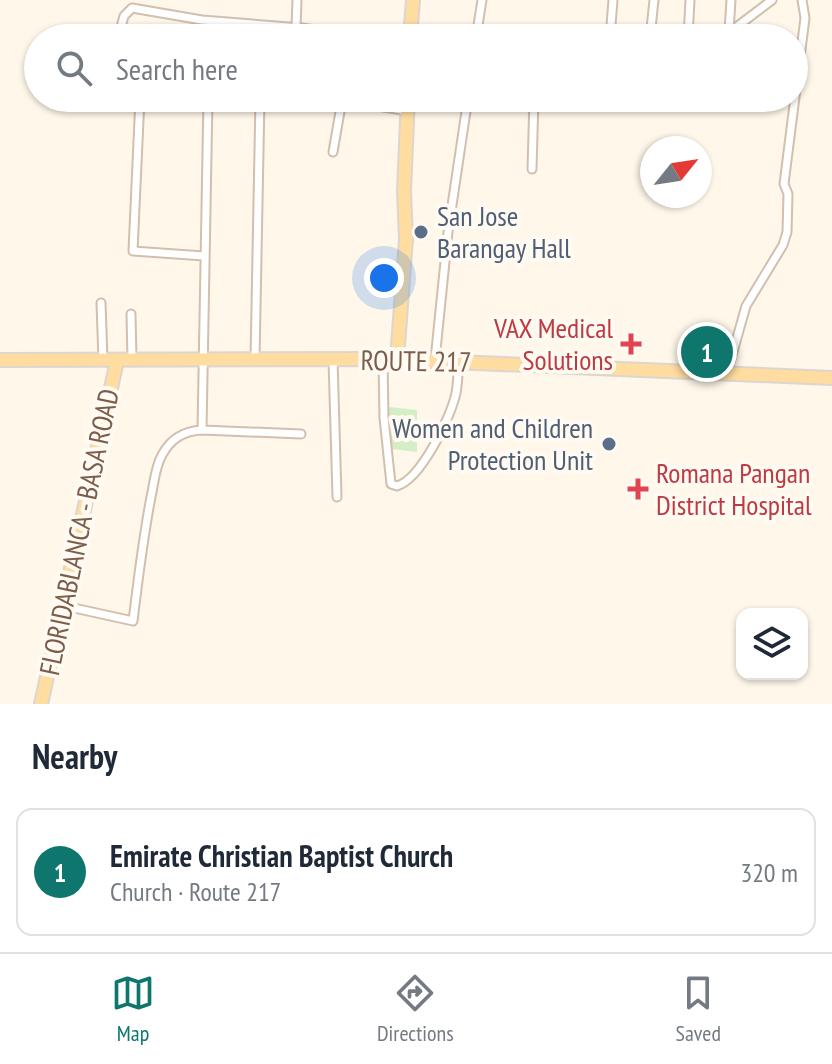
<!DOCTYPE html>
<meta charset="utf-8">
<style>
:root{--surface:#fff;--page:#f2f2f3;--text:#1f2937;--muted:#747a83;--line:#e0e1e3;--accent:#0f766e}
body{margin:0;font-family:"PT Sans Narrow",sans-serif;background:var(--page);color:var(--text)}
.controls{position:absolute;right:24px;bottom:24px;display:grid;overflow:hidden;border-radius:16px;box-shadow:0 2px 6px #0004}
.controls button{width:72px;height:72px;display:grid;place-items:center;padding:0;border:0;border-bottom:2px solid var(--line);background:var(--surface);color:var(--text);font:40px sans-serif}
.compass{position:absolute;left:640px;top:136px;width:72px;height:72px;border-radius:50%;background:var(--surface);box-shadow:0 2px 6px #0004;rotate:60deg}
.you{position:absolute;left:384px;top:278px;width:28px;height:28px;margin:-20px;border:6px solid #fff;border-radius:50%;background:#1a73e8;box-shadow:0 0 0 12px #1a73e833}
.badge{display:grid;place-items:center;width:52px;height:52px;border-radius:50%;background:var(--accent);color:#fff;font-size:26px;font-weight:700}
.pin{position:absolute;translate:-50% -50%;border:4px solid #fff;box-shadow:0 2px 8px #0006}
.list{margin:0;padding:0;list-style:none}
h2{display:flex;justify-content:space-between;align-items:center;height:104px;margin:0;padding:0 32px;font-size:34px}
h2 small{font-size:26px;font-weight:400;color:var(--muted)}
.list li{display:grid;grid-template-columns:52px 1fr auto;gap:24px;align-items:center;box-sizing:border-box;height:128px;margin:0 16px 16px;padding:0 16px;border:2px solid var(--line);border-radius:16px}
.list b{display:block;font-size:30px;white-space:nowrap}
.list p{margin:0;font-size:26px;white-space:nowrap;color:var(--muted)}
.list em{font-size:26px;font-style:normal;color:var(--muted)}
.icon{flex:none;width:44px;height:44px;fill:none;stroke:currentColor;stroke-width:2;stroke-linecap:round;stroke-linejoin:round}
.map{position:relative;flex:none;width:832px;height:704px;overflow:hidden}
.search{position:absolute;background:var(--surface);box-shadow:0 2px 6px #0004;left:24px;right:24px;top:24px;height:88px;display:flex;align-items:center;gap:20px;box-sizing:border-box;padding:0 28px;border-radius:44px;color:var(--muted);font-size:30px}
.sheet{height:248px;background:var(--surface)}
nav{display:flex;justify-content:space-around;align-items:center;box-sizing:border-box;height:112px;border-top:2px solid var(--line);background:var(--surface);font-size:22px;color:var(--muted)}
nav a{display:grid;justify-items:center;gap:4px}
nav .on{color:var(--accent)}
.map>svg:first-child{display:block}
.green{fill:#d6eec6}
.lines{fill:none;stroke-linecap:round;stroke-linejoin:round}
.street-casing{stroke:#d2bfae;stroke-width:11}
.primary-casing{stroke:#ddd5d0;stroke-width:16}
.street{stroke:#fff;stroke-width:7}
.primary{stroke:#ffdda0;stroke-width:12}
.service-dot{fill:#5c6f8a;stroke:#fffaf2;stroke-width:3}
.health-dot{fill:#e0444e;stroke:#fffaf2;stroke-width:3}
.labels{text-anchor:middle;stroke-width:8;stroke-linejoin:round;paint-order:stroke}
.service-label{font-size:28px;fill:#4e5e75;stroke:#fffaf2;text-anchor:start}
.health-label{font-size:28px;fill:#be3a42;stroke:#fffaf2;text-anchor:end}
.street-label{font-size:28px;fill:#7c5d4a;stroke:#fffaf2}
</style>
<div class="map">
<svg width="832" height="704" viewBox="0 0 832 704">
<rect width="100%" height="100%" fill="#fef7ea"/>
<path class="green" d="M390,407l27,3v42l-25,-3 -6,-40z"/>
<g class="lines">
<g class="street-casing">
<g id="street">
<path d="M296,28l1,-28"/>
<path d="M729,31l2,-31"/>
<path d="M118,38l6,-22 8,-8 70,12 100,8 69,10"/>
<path d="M476,38l6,-38"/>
<path d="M610,38l3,-38"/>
<path d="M650,38l4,-38"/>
<path d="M688,38l2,-38"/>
<path d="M722,38l50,-38"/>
<path d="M140,98l-7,153 71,5"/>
<path d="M328,98l80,13"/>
<path d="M604,101v-3"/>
<path d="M333,152l9,-52"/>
<path d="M532,169l2,-71"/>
<path d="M101,303l2,57"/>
<path d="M131,314l1,46"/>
<path d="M333,359l4,138"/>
<path d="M383,359l1,59 7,66 6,2c24,-7 54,-69 59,-93 2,-11 2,-22 3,-32"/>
<path d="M255,360l5,-262"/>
<path d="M435,360l13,-128 20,-134"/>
<path d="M727,373l19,-67 37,-61 4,-13 1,-38 -4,-10 21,-166 -3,-18"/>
<path d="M202,430l6,-332"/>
<path d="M65,606l68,15c5,-41 10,-83 18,-124 3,-13 4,-30 11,-42 9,-17 22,-24 40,-25l99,4"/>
</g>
</g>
<g class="primary-casing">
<g id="primary">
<path d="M410,38l3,-38"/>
<path d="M397,359l9,-120 -2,-48 4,-93"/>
<path d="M0,360l383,-1 449,19"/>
<path d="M41,704l76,-343"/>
</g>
</g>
<use href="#street" class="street"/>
<use href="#primary" class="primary"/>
</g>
<g class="service-dot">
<circle cx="421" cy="232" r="8"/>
<circle cx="609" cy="444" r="8"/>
</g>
<g class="health-dot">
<path d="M627 332h8v8h8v8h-8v8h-8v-8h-8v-8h8z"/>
<path d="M634 477h8v8h8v8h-8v8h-8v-8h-8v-8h8z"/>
</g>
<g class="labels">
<g class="service-label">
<text x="437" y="226">San Jose<tspan x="437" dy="32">Barangay Hall</tspan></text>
<text x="593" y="438" text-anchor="end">Women and Children<tspan x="593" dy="32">Protection Unit</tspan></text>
</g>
<g class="health-label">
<text x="613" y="338">VAX Medical<tspan x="613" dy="32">Solutions</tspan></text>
<text x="656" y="483" text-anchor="start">Romana Pangan<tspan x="656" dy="32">District Hospital</tspan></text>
</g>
<g class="street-label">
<text transform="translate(416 361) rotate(1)" y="10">ROUTE 217</text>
<text transform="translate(79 532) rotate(-78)" y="10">FLORIDABLANCA - BASA ROAD</text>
</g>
</g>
</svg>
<div class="controls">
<button><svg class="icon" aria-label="layers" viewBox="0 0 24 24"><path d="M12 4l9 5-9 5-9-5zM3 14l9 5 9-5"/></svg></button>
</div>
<svg class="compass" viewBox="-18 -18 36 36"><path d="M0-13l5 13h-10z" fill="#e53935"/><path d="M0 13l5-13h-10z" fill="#747a83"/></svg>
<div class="you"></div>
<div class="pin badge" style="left:707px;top:352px">1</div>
<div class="search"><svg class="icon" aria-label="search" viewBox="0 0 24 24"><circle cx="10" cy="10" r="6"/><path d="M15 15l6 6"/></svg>Search here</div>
</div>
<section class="sheet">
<h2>Nearby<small></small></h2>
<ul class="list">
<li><span class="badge">1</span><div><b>Emirate Christian Baptist Church</b><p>Church · Route 217</p></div><em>320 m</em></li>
</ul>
</section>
<nav>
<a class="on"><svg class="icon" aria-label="map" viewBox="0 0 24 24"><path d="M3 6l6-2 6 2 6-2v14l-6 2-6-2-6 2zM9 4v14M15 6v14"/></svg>Map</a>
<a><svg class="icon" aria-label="directions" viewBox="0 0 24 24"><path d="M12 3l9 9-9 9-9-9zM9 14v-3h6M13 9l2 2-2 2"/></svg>Directions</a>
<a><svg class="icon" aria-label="saved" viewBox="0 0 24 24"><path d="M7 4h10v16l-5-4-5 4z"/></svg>Saved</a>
</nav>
